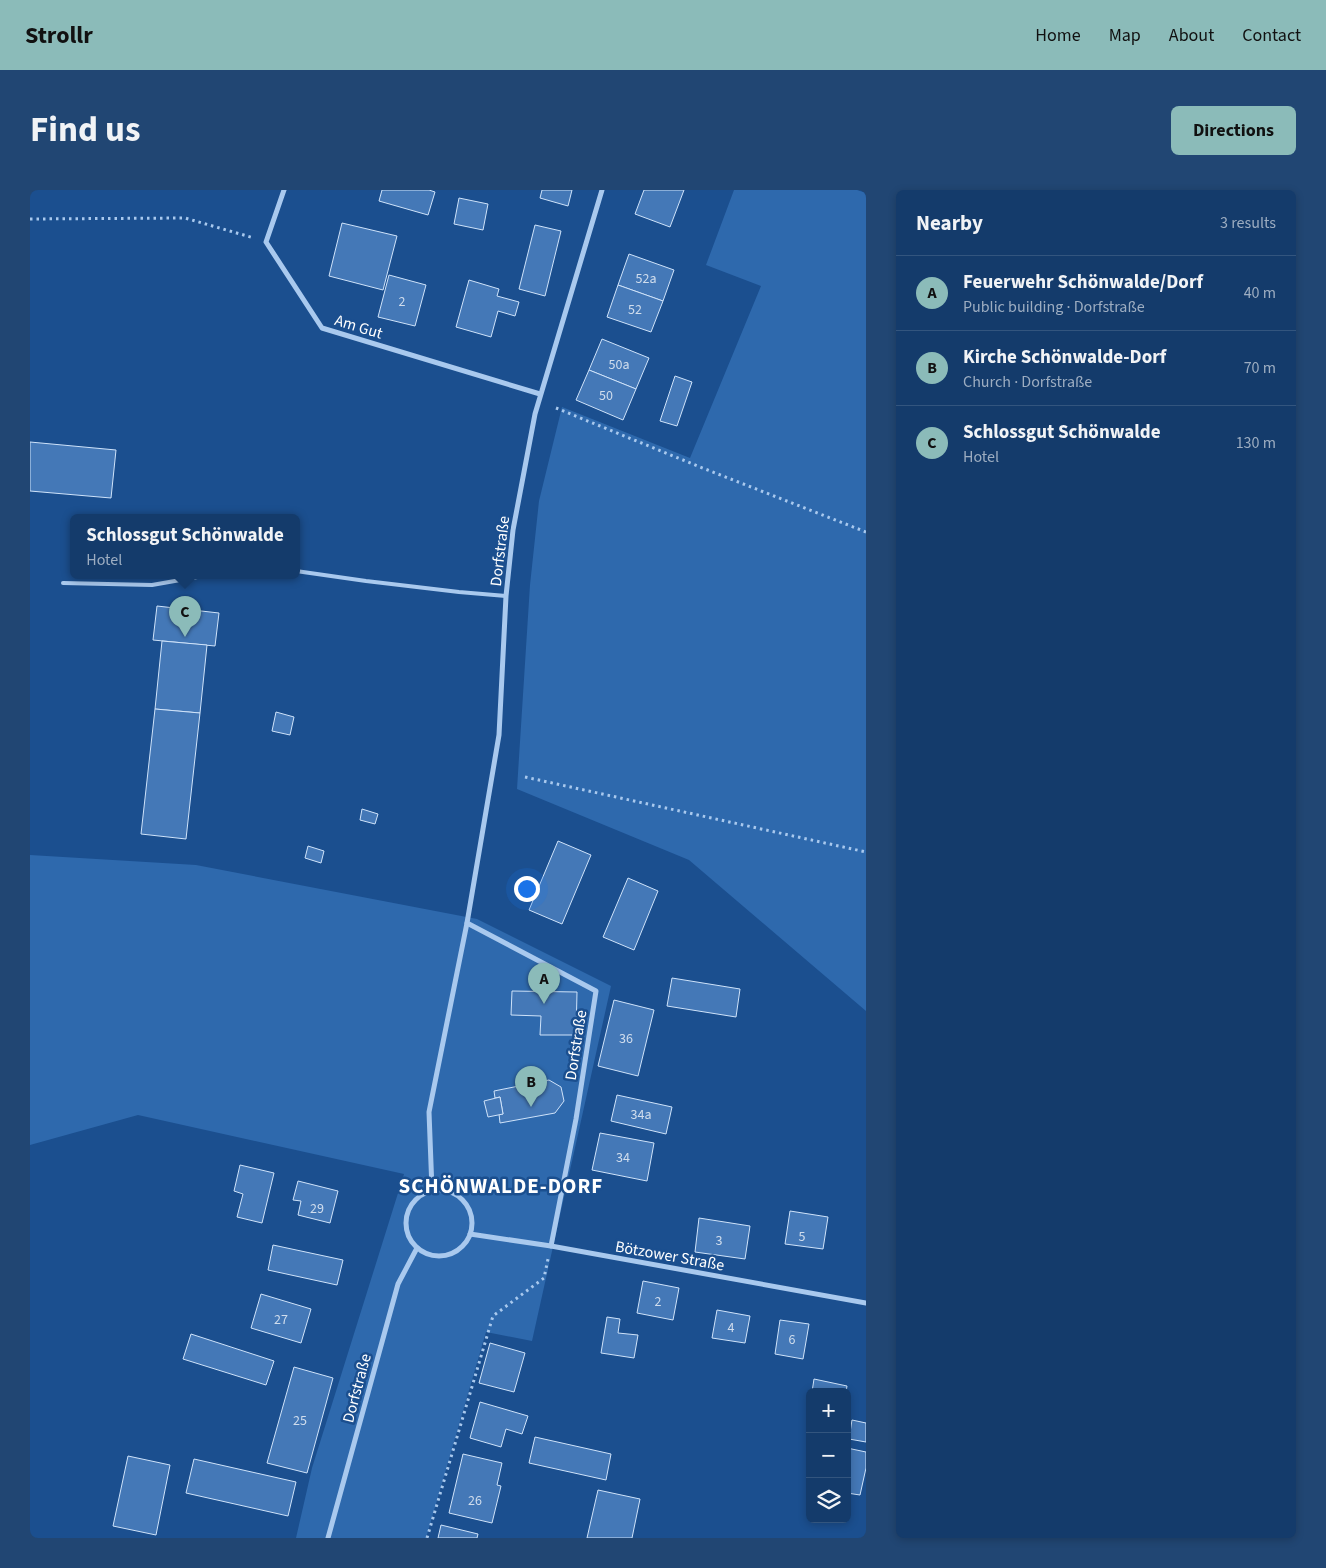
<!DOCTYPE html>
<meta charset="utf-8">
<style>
:root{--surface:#143b6b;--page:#214673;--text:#f1f3f6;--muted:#9dadc1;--line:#33557e;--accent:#8bbbb9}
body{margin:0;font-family:"Source Sans 3",sans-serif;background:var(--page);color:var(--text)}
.controls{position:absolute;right:15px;bottom:15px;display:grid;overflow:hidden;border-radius:8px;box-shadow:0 2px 8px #0003}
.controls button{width:45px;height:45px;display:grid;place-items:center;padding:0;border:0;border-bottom:1px solid var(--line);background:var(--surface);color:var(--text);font:25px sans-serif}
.you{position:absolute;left:496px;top:698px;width:18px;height:18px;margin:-12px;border:4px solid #fff;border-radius:50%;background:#1a73e8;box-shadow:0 0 0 8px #1a73e833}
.badge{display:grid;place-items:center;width:32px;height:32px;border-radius:50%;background:var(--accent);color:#111;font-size:16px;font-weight:700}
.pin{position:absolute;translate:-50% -41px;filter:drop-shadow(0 1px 2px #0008)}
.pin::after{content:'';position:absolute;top:26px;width:18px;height:15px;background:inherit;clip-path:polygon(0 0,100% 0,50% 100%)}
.popup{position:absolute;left:40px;top:324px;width:230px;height:65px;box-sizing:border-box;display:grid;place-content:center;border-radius:8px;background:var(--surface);filter:drop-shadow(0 1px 4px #0005);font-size:16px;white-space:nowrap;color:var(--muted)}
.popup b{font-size:19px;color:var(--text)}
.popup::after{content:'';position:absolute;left:50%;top:100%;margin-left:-10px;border:10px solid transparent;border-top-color:var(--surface)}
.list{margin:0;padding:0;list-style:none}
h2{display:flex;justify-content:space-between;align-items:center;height:65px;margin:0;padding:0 20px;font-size:21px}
h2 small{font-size:16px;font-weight:400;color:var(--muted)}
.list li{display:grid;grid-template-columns:32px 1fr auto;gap:15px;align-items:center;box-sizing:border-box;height:75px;padding:0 20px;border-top:1px solid var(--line)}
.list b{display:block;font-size:19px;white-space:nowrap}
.list p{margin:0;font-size:16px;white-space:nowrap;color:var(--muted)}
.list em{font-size:16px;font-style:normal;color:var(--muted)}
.icon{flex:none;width:28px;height:28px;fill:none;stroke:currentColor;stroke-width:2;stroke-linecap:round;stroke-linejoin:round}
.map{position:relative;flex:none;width:836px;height:1348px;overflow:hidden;border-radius:8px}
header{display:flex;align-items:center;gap:30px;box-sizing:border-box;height:70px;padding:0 25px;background:var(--accent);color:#111}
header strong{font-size:24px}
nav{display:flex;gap:28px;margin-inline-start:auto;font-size:18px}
.intro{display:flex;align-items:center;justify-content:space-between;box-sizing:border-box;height:120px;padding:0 30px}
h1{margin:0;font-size:35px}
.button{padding:12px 22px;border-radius:8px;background:var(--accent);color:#111;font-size:18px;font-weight:700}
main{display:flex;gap:30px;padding:0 30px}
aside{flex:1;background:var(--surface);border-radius:8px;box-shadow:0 2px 8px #0003}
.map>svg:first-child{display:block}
.green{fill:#2e69ad}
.building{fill:#4478b7;stroke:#cfe3fa}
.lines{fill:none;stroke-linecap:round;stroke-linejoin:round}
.path{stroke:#a9c9ee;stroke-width:3;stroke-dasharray:2.5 4;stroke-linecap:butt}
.service{stroke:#a9c9ee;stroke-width:4}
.minor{stroke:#a9c9ee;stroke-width:5}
.labels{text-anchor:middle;stroke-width:5;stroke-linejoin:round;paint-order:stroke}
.number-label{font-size:14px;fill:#d0dded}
.street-label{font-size:16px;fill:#fff;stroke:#1b4f8f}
.district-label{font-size:21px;font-weight:bold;letter-spacing:1px;fill:#fff;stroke:#1b4f8f}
</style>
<header>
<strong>Strollr</strong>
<nav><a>Home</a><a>Map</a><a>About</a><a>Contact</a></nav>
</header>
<div class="intro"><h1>Find us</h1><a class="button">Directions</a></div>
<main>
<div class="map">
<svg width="836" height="1348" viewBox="0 0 836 1348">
<rect width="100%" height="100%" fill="#1b4f8f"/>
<g class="green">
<path d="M704,0h123l9,3v818l-177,-151 -172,-71 13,-204 9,-84 23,-94 128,51 71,-172 -55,-21z"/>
<path d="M0,665l166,10 281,54 134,67 -79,355 -46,-9 -60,206h-130l16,-70 92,-294 -266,-59 -108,30z"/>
</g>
<g class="building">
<path d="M352,0h47l6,2 -7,23 -49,-14z"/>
<path d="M512,0h30l-4,16 -28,-8z"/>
<path d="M614,0h40l-14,37 -35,-13z"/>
<path d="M429,8l29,6 -5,26 -29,-6z"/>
<path d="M312,33l55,13 -14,54 -54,-14z"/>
<path d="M505,35l26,6 -16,65 -26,-7z"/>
<path d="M599,64l45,16 -11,31 -45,-16z"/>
<path d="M359,85l37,10 -11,41 -37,-9z"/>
<path d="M439,90l30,9 -2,7 22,6 -4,14 -17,-5 -7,26 -35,-10z"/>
<path d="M588,95l45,16 -12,31 -44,-15z"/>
<path d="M572,149l47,19 -13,31 -47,-19z"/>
<path d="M559,180l47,19 -13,31 -47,-20z"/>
<path d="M645,186l17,6 -15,44 -17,-5z"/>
<path d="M0,252l86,8 -5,48 -81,-7z"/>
<path d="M127,416l62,7 -4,33 -62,-6z"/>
<path d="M132,451l45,4 -7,68 -45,-4z"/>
<path d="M125,519l45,4 -14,126 -45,-5z"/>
<path d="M246,522l18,5 -4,18 -18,-4z"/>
<path d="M332,619l16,5 -3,10 -15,-4z"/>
<path d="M528,651l33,14 -29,69 -33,-14z"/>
<path d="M278,656l16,5 -3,12 -16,-5z"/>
<path d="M598,688l30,13 -24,59 -31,-13z"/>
<path d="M642,788l68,11 -4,28 -69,-11z"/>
<path d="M482,801l65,1 -1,43h-36l1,-19 -30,-1z"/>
<path d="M584,810l40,10 -16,66 -40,-10z"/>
<path d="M519,890l12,7 3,14 -9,12 -55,10 -1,-9h4l-3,-17 -5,1 -1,-7z"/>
<path d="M587,905l55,12 -6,27 -55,-13z"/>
<path d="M470,907l3,17 -15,3 -4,-16z"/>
<path d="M570,943l54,10 -7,38 -55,-11z"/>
<path d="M210,975l34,8 -12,50 -25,-6 6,-23 -9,-3z"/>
<path d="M268,991l40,10 -8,32 -32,-8 3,-14 -8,-1z"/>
<path d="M760,1021l38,6 -5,32 -38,-5z"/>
<path d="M669,1028l51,8 -5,33 -50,-7z"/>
<path d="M243,1055l70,15 -6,25 -69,-15z"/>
<path d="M613,1091l36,7 -6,32 -36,-7z"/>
<path d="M231,1104l50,15 -10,34 -50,-15z"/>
<path d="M687,1120l33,6 -5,27 -33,-5z"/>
<path d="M577,1127l13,2 -2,14 20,2 -4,23 -33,-5z"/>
<path d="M750,1130l29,4 -6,35 -28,-5z"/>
<path d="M161,1144l83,27 -8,24 -83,-26z"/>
<path d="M460,1153l35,10 -11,39 -35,-9z"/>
<path d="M264,1177l39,11 -26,95 -40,-10z"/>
<path d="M784,1189l33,7 -1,6h-34z"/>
<path d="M450,1212l48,14 -6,18 -16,-5 -5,18 -31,-9z"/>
<path d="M822,1230l14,3v19l-17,-3z"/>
<path d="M505,1247l76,17 -5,26 -77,-17z"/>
<path d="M817,1258l19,4v16l-6,27 -13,-2z"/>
<path d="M433,1264l39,9 -5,22 4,1 -9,37 -43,-10z"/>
<path d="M98,1266l42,9 -14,70 -43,-9z"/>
<path d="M164,1269l102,23 -8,34 -102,-23z"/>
<path d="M568,1300l42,9 -8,39h-45z"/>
<path d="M411,1335l37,9 -1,4h-39z"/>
</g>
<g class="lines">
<g class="path">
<path d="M0,29l155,-1 69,20"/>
<path d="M526,218l144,59 166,65"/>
<path d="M495,587l341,75"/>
<path d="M397,1348l66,-222 51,-38 4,-19"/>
</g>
<g class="service">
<path d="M266,381l70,10 93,11 47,4"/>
<path d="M33,393l89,2 51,-9"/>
</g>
<g class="minor">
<path d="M254,0l-18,52 56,86 218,66"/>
<path d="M437,733l129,68 -20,128 -25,127"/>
<path d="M402,1000l-3,-78 38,-189 32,-188 7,-139 7,-66 22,-116 67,-224"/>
<circle cx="409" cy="1033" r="33"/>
<path d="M440,1044l81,12 315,57"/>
<path d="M298,1348l70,-254 19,-36"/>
</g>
</g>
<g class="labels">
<g class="number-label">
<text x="616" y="93">52a</text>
<text x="372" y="116">2</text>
<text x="605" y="124">52</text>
<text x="589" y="179">50a</text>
<text x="576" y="210">50</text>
<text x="596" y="853">36</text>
<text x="611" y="929">34a</text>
<text x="593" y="972">34</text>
<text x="287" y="1023">29</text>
<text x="772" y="1051">5</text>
<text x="689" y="1055">3</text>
<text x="628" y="1116">2</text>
<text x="251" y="1134">27</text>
<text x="701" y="1142">4</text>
<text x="762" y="1154">6</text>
<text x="270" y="1235">25</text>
<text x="445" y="1315">26</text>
</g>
<g class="street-label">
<text transform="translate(329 136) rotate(17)" y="6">Am Gut</text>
<text transform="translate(469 361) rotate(-83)" y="6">Dorfstraße</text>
<text transform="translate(545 855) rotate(-81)" y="6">Dorfstraße</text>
<text transform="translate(640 1065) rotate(10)" y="6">Bötzower Straße</text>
<text transform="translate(326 1198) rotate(-75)" y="6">Dorfstraße</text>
</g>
<g class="district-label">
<text x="471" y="1003">SCHÖNWALDE-DORF</text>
</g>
</g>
</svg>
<div class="controls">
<button>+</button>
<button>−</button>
<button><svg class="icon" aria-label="layers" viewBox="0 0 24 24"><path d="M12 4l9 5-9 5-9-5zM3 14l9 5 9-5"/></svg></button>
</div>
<div class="you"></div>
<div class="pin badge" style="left:514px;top:814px">A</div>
<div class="pin badge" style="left:501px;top:917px">B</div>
<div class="pin badge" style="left:155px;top:447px">C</div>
<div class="popup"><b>Schlossgut Schönwalde</b>Hotel</div>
</div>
<aside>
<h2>Nearby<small>3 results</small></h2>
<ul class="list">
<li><span class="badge">A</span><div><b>Feuerwehr Schönwalde/Dorf</b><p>Public building · Dorfstraße</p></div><em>40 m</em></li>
<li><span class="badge">B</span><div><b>Kirche Schönwalde-Dorf</b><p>Church · Dorfstraße</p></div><em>70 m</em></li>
<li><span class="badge">C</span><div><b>Schlossgut Schönwalde</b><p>Hotel</p></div><em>130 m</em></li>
</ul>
</aside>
</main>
